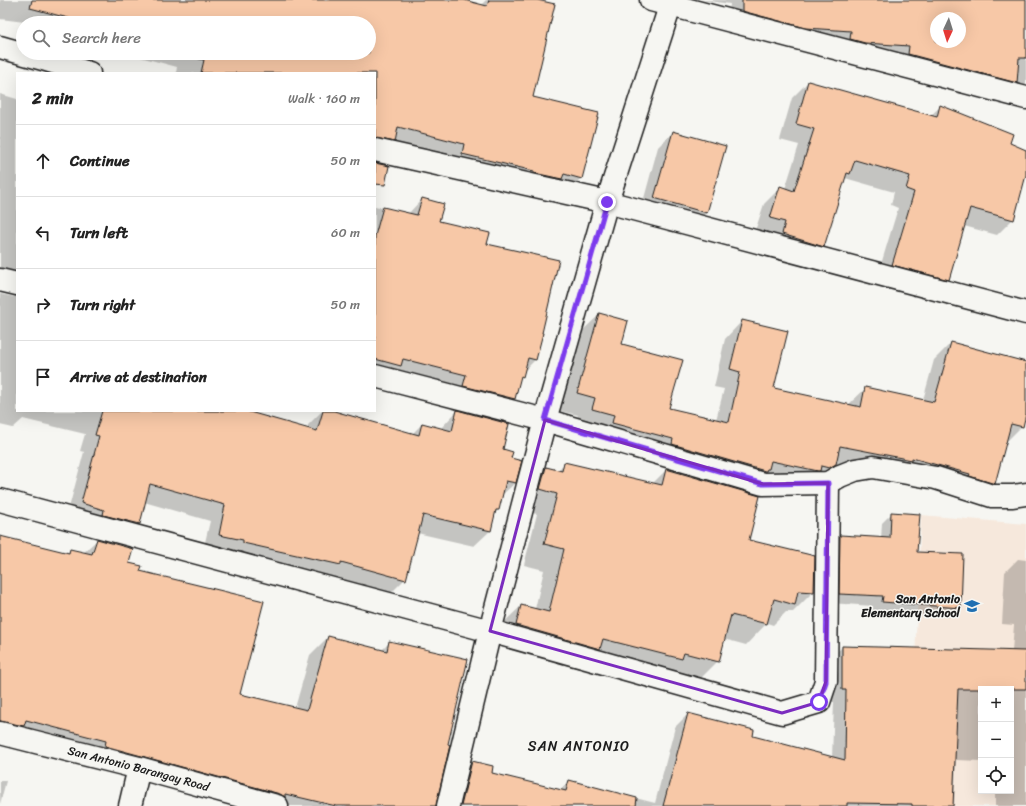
<!DOCTYPE html>
<meta charset="utf-8">
<style>
:root{--surface:#fff;--page:#f2f2f2;--text:#222;--muted:#767676;--line:#e0e0e0}
body{margin:0;font-family:Sriracha,sans-serif;background:var(--page);color:var(--text)}
.controls{position:absolute;right:12px;bottom:12px;display:grid;overflow:hidden;border-radius:0px;box-shadow:0 4px 16px #0002}
.controls button{width:36px;height:36px;display:grid;place-items:center;padding:0;border:0;border-bottom:1px solid var(--line);background:var(--surface);color:var(--text);font:20px sans-serif}
.compass{position:absolute;left:930px;top:12px;width:36px;height:36px;border-radius:50%;background:var(--surface);box-shadow:0 4px 16px #0002;rotate:184deg}
.stop{position:absolute;width:12px;height:12px;margin:-9px;border:3px solid #7c3aed;border-radius:50%;background:#fff}
.stop.end{background:#7c3aed;border-color:#fff;box-shadow:0 1px 4px #0008}
.list{margin:0;padding:0;list-style:none}
h2{display:flex;justify-content:space-between;align-items:center;height:52px;margin:0;padding:0 16px;font-size:17px}
h2 small{font-size:13px;font-weight:400;color:var(--muted)}
.list li{display:grid;grid-template-columns:26px 1fr auto;gap:12px;align-items:center;box-sizing:border-box;height:72px;padding:0 16px;border-top:1px solid var(--line)}
.list b{display:block;font-size:15px;white-space:nowrap}
.list em{font-size:13px;font-style:normal;color:var(--muted)}
.icon{flex:none;width:22px;height:22px;fill:none;stroke:currentColor;stroke-width:2;stroke-linecap:round;stroke-linejoin:round}
.map{position:relative;flex:none;width:1026px;height:806px;overflow:hidden}
.search{position:absolute;background:var(--surface);box-shadow:0 4px 16px #0002;left:16px;top:16px;width:360px;height:44px;display:flex;align-items:center;gap:10px;box-sizing:border-box;padding:0 14px;border-radius:22px;color:var(--muted);font-size:15px}
.panel{position:absolute;background:var(--surface);box-shadow:0 4px 16px #0002;left:16px;top:72px;width:360px;height:340px;border-radius:0px}
.map>svg:first-child{display:block}
.built{fill:#f6e8dc;fill-rule:evenodd}
.shadow{fill:#0003;fill-rule:evenodd}
.building{fill:#f7c8a7;stroke:#1c1c1c;fill-rule:evenodd}
.lines{fill:none;stroke-linecap:round;stroke-linejoin:round}
.street-casing{stroke:#1c1c1c;stroke-width:25}
.secondary-casing{stroke:#1c1c1c;stroke-width:25}
.street{stroke:#f6f6f2;stroke-width:22}
.secondary{stroke:#f6f6f2;stroke-width:22}
.route{stroke:#7c3aed;stroke-width:5}
.marked{fill:none;stroke:#7b2cbf;stroke-width:3;stroke-linejoin:round}
.labels{text-anchor:middle;stroke-width:3;stroke-linejoin:round;paint-order:stroke}
.poi-label{font-size:12px;font-weight:bold;fill:#1c1c1c;stroke:#f6f6f2;text-anchor:end}
.street-label{font-size:12px;fill:#1c1c1c;stroke:#f6f6f2}
.quarter-label{font-size:14px;letter-spacing:1px;fill:#1c1c1c;stroke:#f6f6f2}
</style>
<div class="map">
<svg width="1026" height="806" viewBox="0 0 1026 806">
<rect width="100%" height="100%" fill="#f6f6f2"/>
<filter id="ink" filterUnits="userSpaceOnUse"><feTurbulence type="fractalNoise" baseFrequency=".025" numOctaves="2"/><feDisplacementMap in="SourceGraphic" scale="8" xChannelSelector="R" yChannelSelector="G"/><feConvolveMatrix kernelMatrix="1 2 1 2 8 2 1 2 1" color-interpolation-filters="sRGB"/></filter>
<g filter="url(#ink)">
<path class="built" d="M921,515l105,9v282h-117zM981,689h30v102h-30z"/>
<g class="shadow">
<path d="M0,0h460l21,5 5,-5h47l-1,98 49,80 -15,16 -191,-38v-83h-199l1,-6 -52,-14h244v-30h-336l-33,-4z"/>
<path d="M702,0h324v106l-298,-82 2,-20zM936,18h24v24h-24z"/>
<path d="M808,82l122,34 11,-10 67,38 18,7 -13,68 -16,16 -33,-9 -16,53 -17,16 -55,-14 22,-73 -7,-3 3,-13 -49,-14 -22,68 -16,16 -53,-28 10,-30 16,-16 5,1 14,-44 -19,-5 12,-42z"/>
<path d="M0,94l17,5v312h225l65,18 1,-4 14,-14h8l82,23 10,-10 19,5 1,-2 15,-16 45,39 8,9 5,24 -14,13 -3,14 -5,5 -3,16 -16,15 -57,-13 -12,46 -16,16 -186,-44 7,-30 -66,-19 -5,22 -16,16 -57,-21 18,-67 -4,-1 5,-17 -62,-15 -10,9 -13,-3v-131l14,3 -4,-6 -10,-5z"/>
<path d="M673,132l33,81 -15,15 -51,-15 18,-66z"/>
<path d="M422,199l16,23 48,22 55,90h1l-7,26 -12,12 -1,4 -3,3 -5,20 -16,16 -123,-36v-173l33,8z"/>
<path d="M600,314l68,94 48,12 8,-31 -10,-2 11,-48 17,-18 31,68 75,16 17,-16 58,11 11,-40 17,-17 75,20v47l-4,16 -17,17 -11,40 -17,17 -84,-23 -59,-12 -16,16 -71,7 -172,-62 3,-11 -18,-4 22,-80z"/>
<path d="M565,463l87,21 14,-14 82,71 65,51 -20,20h-7l-13,13 -6,-2 -21,22 -22,-6 -6,22 -21,21 -110,-21 -8,8 -83,-23 4,-20 21,-20 14,3 9,-39 -20,-5 13,-51 -17,-4 5,-21 21,-21 11,3z"/>
<path d="M892,513l24,40 44,54 -10,10 -77,-5v-6l-43,-3v-57l10,-10 41,3 1,-16z"/>
<path d="M0,537l67,17 3,-4 13,3 14,-13 42,32 100,123 56,13 15,-53 18,-18 53,14 9,-9 57,103 -12,61h-197l-152,-41 -86,-22z"/>
<path d="M1018,559l8,1v246h-31v-15h16v-102h-30v72l-25,-1 -2,46h-502l7,-31 13,-13 18,11 69,18 10,-10 86,22 20,-76 13,-13 64,23 80,20 2,-55h-5l1,-42 12,-13 170,4 2,-26 -12,-1 3,-52z"/>
<path d="M0,780l6,1 -6,23z"/>
</g>
<g class="building">
<path d="M32,0h432l23,6 2,-6h48l18,4 -22,93 66,16 -17,66 -18,-5 -2,5 -28,-6v-2l-72,-17 2,-10 -66,-17 -3,15 -20,-4v-65h-174l3,-13 -13,-3 1,-4h177v-30h-282l-57,-15z"/>
<path d="M742,0h284v58h-7l-2,25 -109,-29 1,-8 -44,-3 -15,-4 1,-8 -45,-3 -64,-17zM936,18h24v24h-24z"/>
<path d="M808,81l129,36 3,-12 73,29 -3,9 16,7v25l-12,45 -44,-12 -21,72 -57,-15 22,-73 -8,-3 4,-13 -55,-16 -5,14 -3,-1 -23,74 -42,-13 3,-12 -15,-4 10,-32 14,5 20,-62 -18,-5z"/>
<path d="M673,131l53,15 -19,67 -53,-15z"/>
<path d="M375,163l14,3 -4,19 -10,-1z"/>
<path d="M422,198l22,6 -5,17 51,12 -3,11 72,16 -17,73h1l-7,27 -8,-2 -5,19 -2,-1 -6,23 -52,-13 3,-11 -63,-16 -2,7 -26,-7v-123l8,-29 34,8z"/>
<path d="M599,313l29,8 -6,23 61,16 -14,48 60,14 11,-50 -10,-3 12,-49 46,11 -14,57 87,19 4,-20 69,15 17,-60 75,20v52l-3,13 -12,-3 -16,60 -26,-8 1,-2 -58,-16v2l-72,-14 -4,18 -7,4 -8,-2 -1,5h-2l-47,-10 -2,8h-2l-1,2h-1l-93,-27 1,-5 -61,-16 2,-8 -22,-6 3,-11 -18,-5z"/>
<path d="M457,410l52,14 -6,25 10,3 -2,6 11,3 -6,22 -10,-2 -7,29h-3l-5,21 -68,-16 -17,65 -65,-18v3l-98,-22v-3l-24,-5 6,-30 -75,-21 -10,40 -37,-9 1,-5 -23,-7 18,-67 -4,-1 7,-24h144l71,20 6,-20h11l85,24 3,-12 30,8z"/>
<path d="M564,462l98,23 4,-16 94,27 -11,44 66,16 -1,36 -16,-1 -3,14 -21,-6 -7,25 -36,-9 -12,47 -35,-9 -2,6 -79,-20 -3,10 -84,-24 5,-20 28,7 15,-63 -20,-5 13,-50 -17,-5 6,-22 16,4z"/>
<path d="M891,512l29,2 -3,38 46,2 -2,54 -79,-6 1,-6 -44,-2 1,-59 50,3z"/>
<path d="M0,536l69,17 1,-4 22,5 5,-15 36,10 -4,14 13,3 -2,5 124,30 -24,93 67,16 21,-74 59,15 2,-10 79,18 -20,85 2,1 -14,61h-100l-51,-12v3l-5,-3 -175,-48 1,-5 -80,-21 -2,6 -24,-5z"/>
<path d="M842,646l184,5v38h-68l-5,117h-41v-2l-65,-1v3h-184l25,-93 66,17 -1,6 92,24 1,-70h-4z"/>
<path d="M472,761l21,5 -1,7 74,18 3,-11 68,18 -1,8h-175z"/>
</g>
<g class="lines">
<g class="street-casing">
<g id="street">
<path d="M651,0l375,98"/>
<path d="M0,47l46,13 43,13"/>
<path d="M375,150l232,52 419,111"/>
<path d="M0,280l17,4"/>
<path d="M375,376l170,44 218,64 65,-1 12,-7 15,-6 18,-3 63,11 56,18h21l13,-2"/>
<path d="M0,500l490,131 292,82 37,-11 7,-21 2,-198"/>
<path d="M130,806l9,-38"/>
<path d="M448,806l42,-175 55,-211 62,-218 65,-202"/>
</g>
</g>
<g class="secondary-casing">
<g id="secondary">
<path id="s1" d="M0,733l139,35 138,38"/>
</g>
</g>
<use href="#street" class="street"/>
<use href="#secondary" class="secondary"/>
</g>
</g>
<g class="lines" filter="url(#ink)">
<path class="route" d="M607,202l-62,218 218,64 65,-1 -2,199 -7,20"/>
</g>
<path class="marked" d="M545,420l218,64 65,-1 -2,198 -7,21 -37,11 -292,-82z"/>
<defs>
<g id="school-bare" transform="scale(1.2)"><path d="M0-5L7-2L0 1L-7-2ZM-4 1L0 2.5L4 1V4Q0 6-4 4Z" fill="#1f6fb2" stroke="#f6f6f2" stroke-width="2.5" paint-order="stroke"/></g>
</defs>
<g fill-rule="evenodd">
<use href="#school-bare" x="972" y="606"/>
</g>
<g class="labels">
<g class="poi-label">
<text x="960" y="603">San Antonio<tspan x="960" dy="14">Elementary School</tspan></text>
</g>
<g class="street-label">
<text dy="4" stroke="none"><textPath href="#s1" startOffset="143">San Antonio Barangay Road</textPath></text>
</g>
<g class="quarter-label">
<text x="579" y="751">SAN ANTONIO</text>
</g>
</g>
</svg>
<div class="controls">
<button>+</button>
<button>−</button>
<button><svg class="icon" aria-label="locate" viewBox="0 0 24 24"><circle cx="12" cy="12" r="6"/><path d="M12 2v4M12 18v4M2 12h4M18 12h4"/></svg></button>
</div>
<svg class="compass" viewBox="-18 -18 36 36"><path d="M0-13l5 13h-10z" fill="#e53935"/><path d="M0 13l5-13h-10z" fill="#767676"/></svg>
<div class="stop" style="left:819px;top:702px"></div>
<div class="stop end" style="left:607px;top:202px"></div>
<div class="search"><svg class="icon" aria-label="search" viewBox="0 0 24 24"><circle cx="10" cy="10" r="6"/><path d="M15 15l6 6"/></svg>Search here</div>
<section class="panel">
<h2>2 min<small>Walk · 160 m</small></h2>
<ul class="list">
<li><svg class="icon" aria-label="ahead" viewBox="0 0 24 24"><path d="M12 20V5M6 11l6-6 6 6"/></svg><div><b>Continue</b></div><em>50 m</em></li>
<li><svg class="icon" aria-label="left" viewBox="0 0 24 24"><path d="M17 20v-9H6M10 6l-5 5 5 5"/></svg><div><b>Turn left</b></div><em>60 m</em></li>
<li><svg class="icon" aria-label="right" viewBox="0 0 24 24"><path d="M7 20v-9h11M14 6l5 5-5 5"/></svg><div><b>Turn right</b></div><em>50 m</em></li>
<li><svg class="icon" aria-label="arrive" viewBox="0 0 24 24"><path d="M6 21V4h12l-3 4 3 4H6"/></svg><div><b>Arrive at destination</b></div></li>
</ul>
</section>
</div>
